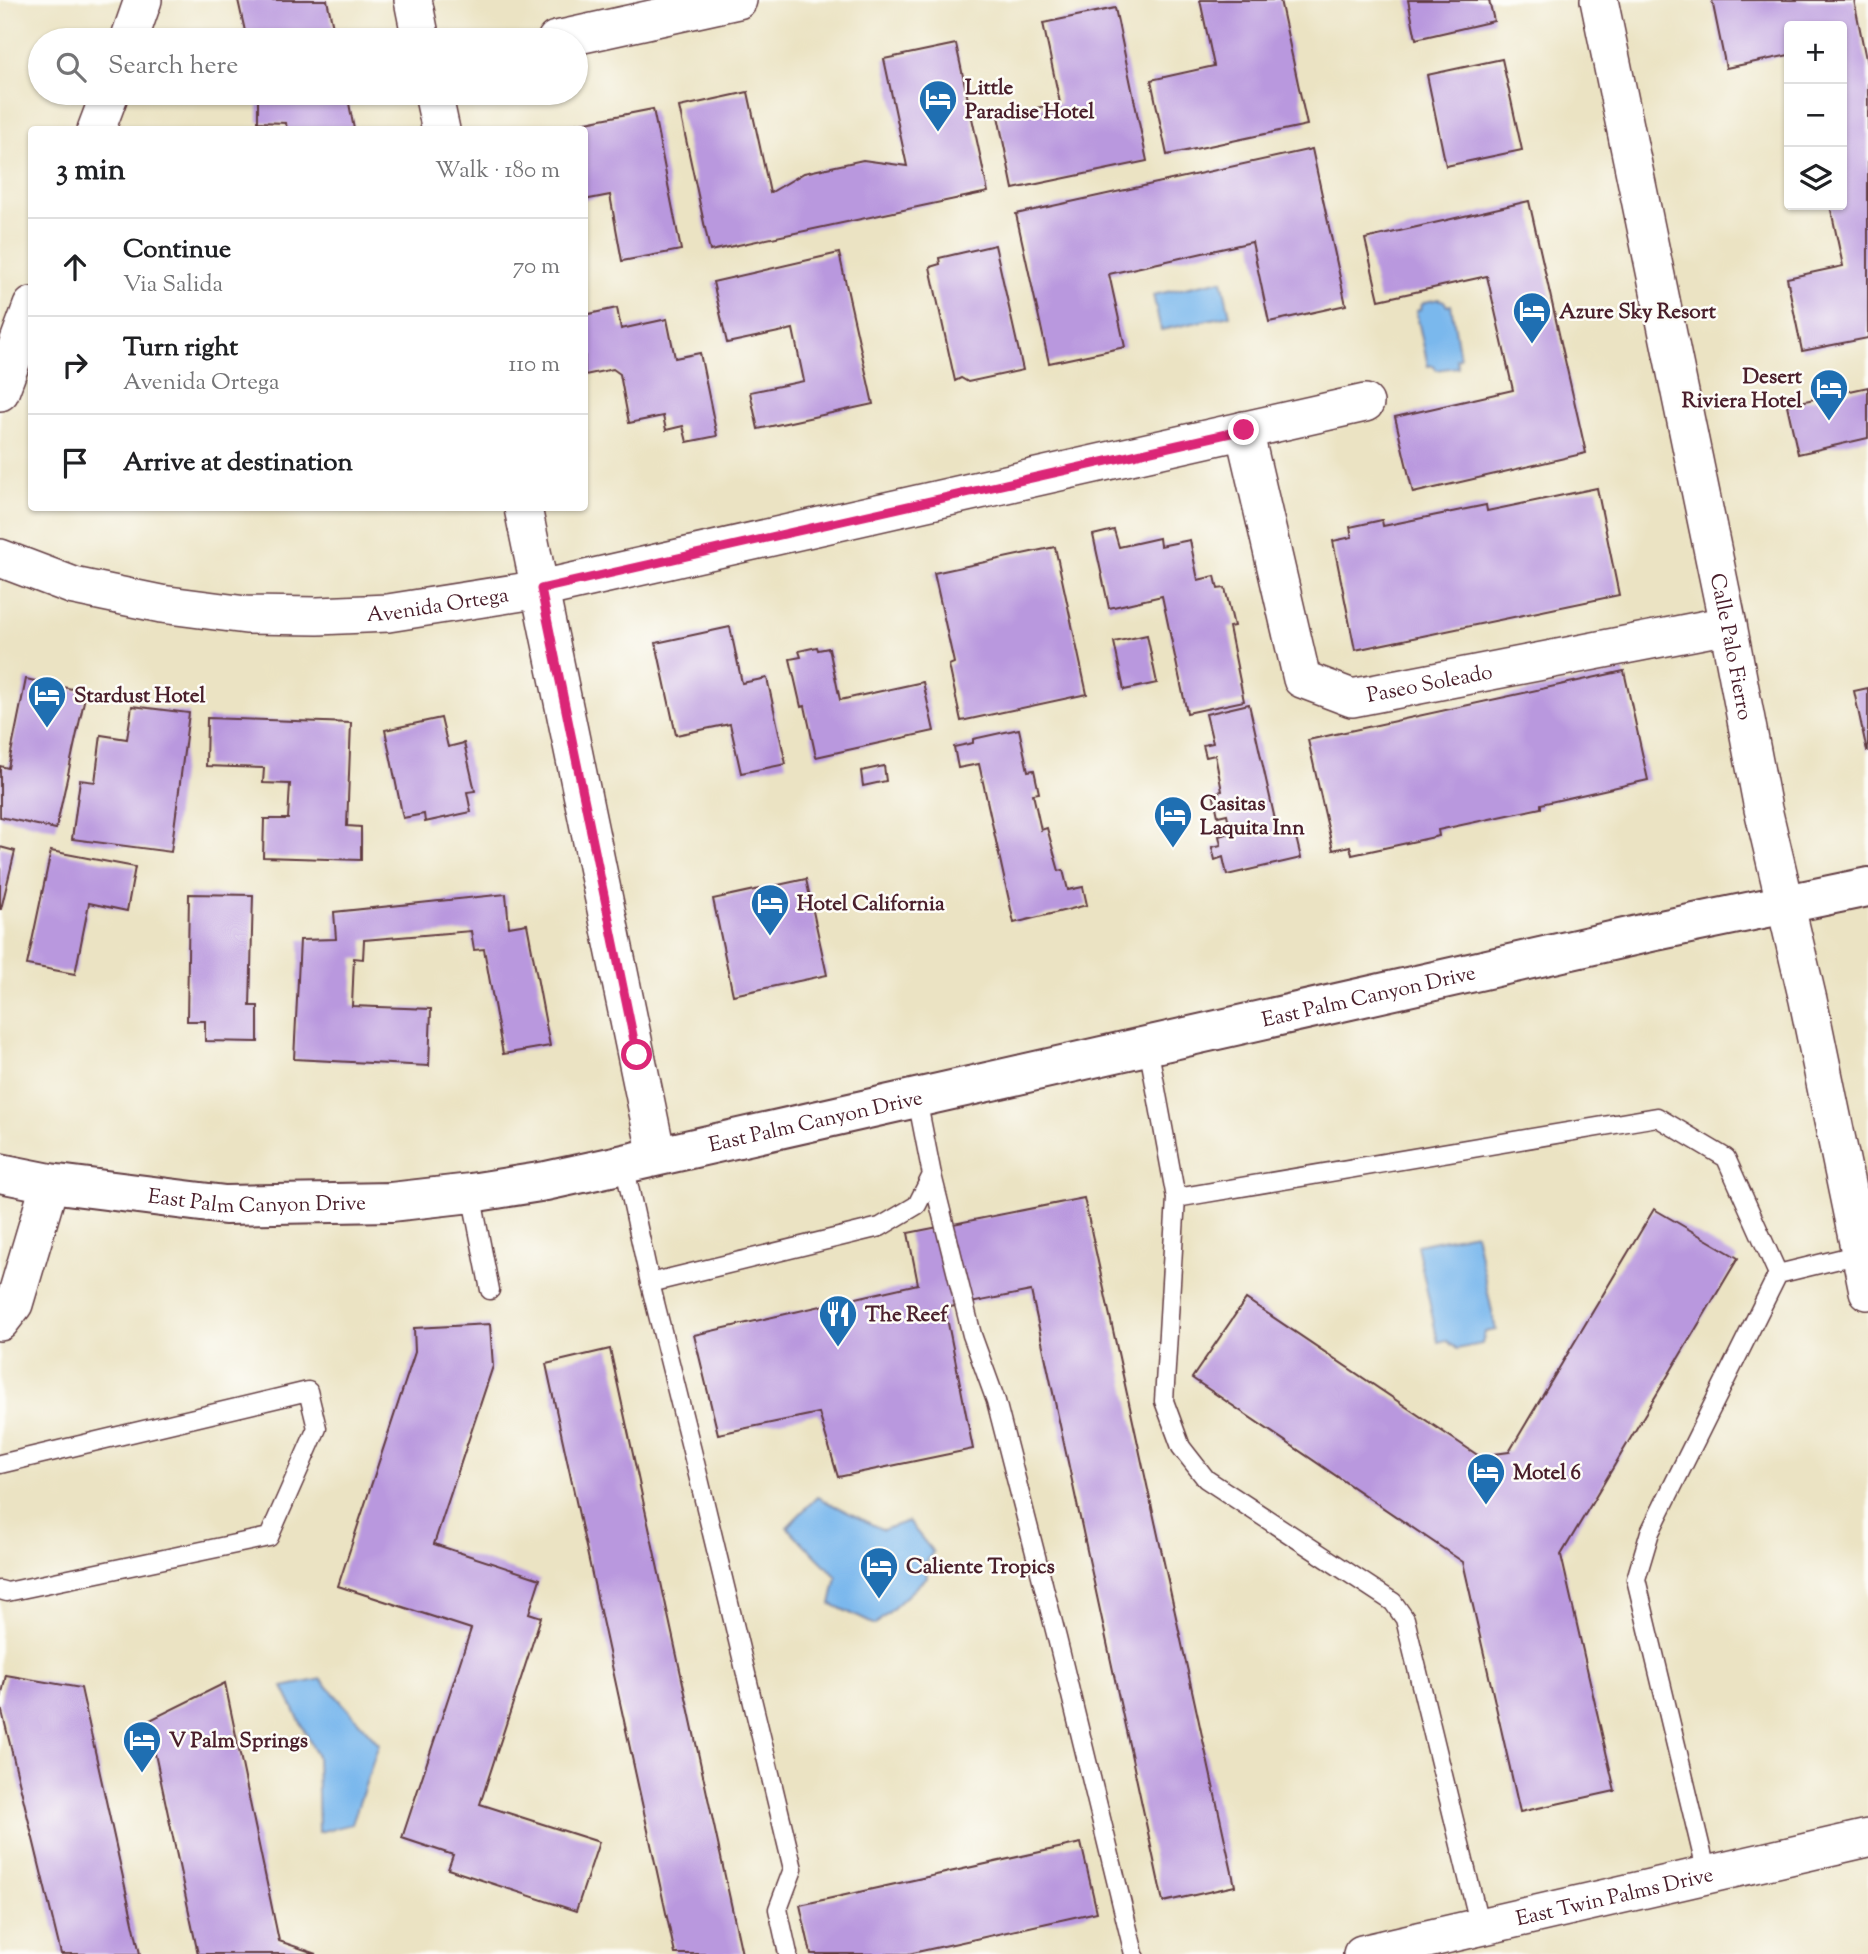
<!DOCTYPE html>
<meta charset="utf-8">
<style>
:root{--surface:#fff;--page:#f2f2f2;--text:#202124;--muted:#757577;--line:#e0e0e0}
body{margin:0;font-family:"Sorts Mill Goudy",serif;background:var(--page);color:var(--text)}
.controls{position:absolute;right:21px;top:21px;display:grid;overflow:hidden;border-radius:7px;box-shadow:0 2px 5px #0004}
.controls button{width:63px;height:63px;display:grid;place-items:center;padding:0;border:0;border-bottom:2px solid var(--line);background:var(--surface);color:var(--text);font:35px sans-serif}
.stop{position:absolute;width:21px;height:21px;margin:-16px;border:5px solid #db2777;border-radius:50%;background:#fff}
.stop.end{background:#db2777;border-color:#fff;box-shadow:0 2px 7px #0008}
.list{margin:0;padding:0;list-style:none}
h2{display:flex;justify-content:space-between;align-items:center;height:91px;margin:0;padding:0 28px;font-size:30px}
h2 small{font-size:23px;font-weight:400;color:var(--muted)}
.list li{display:grid;grid-template-columns:46px 1fr auto;gap:21px;align-items:center;box-sizing:border-box;height:98px;padding:0 28px;border-top:2px solid var(--line)}
.list b{display:block;font-size:26px;white-space:nowrap}
.list p{margin:0;font-size:23px;white-space:nowrap;color:var(--muted)}
.list em{font-size:23px;font-style:normal;color:var(--muted)}
.icon{flex:none;width:38px;height:38px;fill:none;stroke:currentColor;stroke-width:2;stroke-linecap:round;stroke-linejoin:round}
.map{position:relative;flex:none;width:1868px;height:1954px;overflow:hidden}
.search{position:absolute;background:var(--surface);box-shadow:0 2px 5px #0004;left:28px;top:28px;width:560px;height:77px;display:flex;align-items:center;gap:18px;box-sizing:border-box;padding:0 24px;border-radius:38px;color:var(--muted);font-size:26px}
.panel{position:absolute;background:var(--surface);box-shadow:0 2px 5px #0004;left:28px;top:126px;width:560px;height:385px;border-radius:7px}
.map>svg:first-child{display:block}
.water{fill:#7ab8ed;stroke:#626c8c;stroke-width:2}
.building{fill:#b998de}
.lines{fill:none;stroke-linecap:round;stroke-linejoin:round}
.lane-casing{stroke:#623c42;stroke-width:21}
.street-casing{stroke:#623c42;stroke-width:40}
.primary-casing{stroke:#623c42;stroke-width:42}
.lane{stroke:#fff;stroke-width:18}
.street{stroke:#fff;stroke-width:37}
.primary{stroke:#fff;stroke-width:38}
.route{stroke:#db2777;stroke-width:9}
.labels{text-anchor:middle;stroke-width:5;stroke-linejoin:round;paint-order:stroke}
.poi-label{font-size:21px;font-weight:bold;fill:#4a1f2b;stroke:#fdfcf7;text-anchor:start}
.street-label{font-size:21px;fill:#4a1f2b;stroke:#fdfcf7}
</style>
<div class="map">
<svg width="1868" height="1954" viewBox="0 0 1868 1954">
<rect width="100%" height="100%" fill="#fdfcf7"/>
<filter id="ink" filterUnits="userSpaceOnUse"><feTurbulence type="fractalNoise" baseFrequency=".0143" numOctaves="2"/><feDisplacementMap in="SourceGraphic" scale="14" xChannelSelector="R" yChannelSelector="G"/><feConvolveMatrix kernelMatrix="1 2 1 2 8 2 1 2 1" color-interpolation-filters="sRGB"/></filter>
<filter id="wash" filterUnits="userSpaceOnUse"><feTurbulence type="fractalNoise" baseFrequency=".00686" numOctaves="4" result="noise"/><feDisplacementMap in="SourceGraphic" scale="28" xChannelSelector="R" yChannelSelector="G"/><feGaussianBlur stdDeviation="1.57" result="paint"/><feColorMatrix in="noise" values="0 0 0 0 0 0 0 0 0 0 0 0 0 0 0 0 0 1.4 0 .05"/><feComposite in="paint" operator="in"/></filter>
<g filter="url(#wash)">
<rect width="100%" height="100%" fill="#ebe3c3"/>
<g class="water">
<path d="M1222,280l8,35 -69,15 -8,-35z"/>
<path d="M1439,299l5,2 3,5 4,-1 9,53 -4,1 2,8 -22,3 -3,-5 -5,1 -12,-55 4,-1 1,-5 4,-3z"/>
<path d="M1475,1233l21,97 -11,2 -3,12 -25,5 -11,-9 -8,2 -21,-97z"/>
<path d="M817,1497l66,33 25,-9 25,31 -8,12 2,13 -52,48 -44,-21 6,-27 -50,-50z"/>
<path d="M321,1679l58,65 -27,80 -33,8 -2,-76 -34,-69z"/>
</g>
<g id="blocks">
<g class="building">
<path d="M238,0h89l9,40h-67l-1,-5 -21,5z"/>
<path d="M1200,0h80l27,125 -140,30 -16,-75 63,-14z"/>
<path d="M1408,0h81l5,21 -78,18z"/>
<path d="M1712,0h142l14,69v269l-66,13 -15,-73 56,-12 -13,-61h12v-179h-53v29l-63,13z"/>
<path d="M1115,8l32,153 -134,28 -15,-73 62,-13 -17,-80z"/>
<path d="M956,44l32,148 -278,59 -31,-144 69,-15 22,101 34,-20 59,-13 44,6 -23,-107z"/>
<path d="M1502,59l20,91 -76,16 -19,-91z"/>
<path d="M258,93h89l7,36 -67,1 -1,-7 -28,-1z"/>
<path d="M653,109l28,141 -59,11 -12,-66 -26,5v-70l-29,-2z"/>
<path d="M1312,149l34,156 -77,17 -17,-80 -143,32 16,73 -76,16 -33,-149z"/>
<path d="M1529,201l57,252 -173,40 -18,-76 118,-27 -26,-114 -108,24 -14,-61z"/>
<path d="M995,245l28,125 -55,12 -7,-4 -6,3 -25,-114 10,-3 -1,-6z"/>
<path d="M839,253l34,151 -115,25 -8,-37 54,-11 -11,-52 -66,14 -14,-61z"/>
<path d="M617,308l4,21 46,-10 8,39 25,-5 17,83 -30,6 -4,-16 -17,4 -3,-14 -34,7 -9,-49 -7,-5 -28,6 -1,-60z"/>
<path d="M1868,387v51l-70,16 -11,-49z"/>
<path d="M1597,488l22,107 -264,55 -22,-109 19,-4 -2,-10 32,-7 1,6 103,-21 1,6z"/>
<path d="M1114,530l5,17 40,-9 1,8 30,-6 8,40 17,-4 3,13 7,-1 9,38 -5,1 15,74 -57,12 -25,-117 -53,12 -16,-73z"/>
<path d="M1055,547l32,147 -126,27 -12,-56 5,-2 -20,-90z"/>
<path d="M730,627l12,56 25,-5 19,86 -45,9 -11,-49 -54,11 -20,-92z"/>
<path d="M1147,635l10,48 -33,7 -10,-48z"/>
<path d="M817,647l1,3 11,-2 11,52 83,-18 11,49 -118,26 -11,-51 -4,1 -11,-48 11,-2 -2,-6z"/>
<path d="M1624,671l24,109 -107,24v4l-103,22 1,6 -87,19 -2,-9 -17,4 -25,-110z"/>
<path d="M26,679l60,13 -30,137 -56,-12v-51l8,2z"/>
<path d="M1868,688v63h-1l-13,-60z"/>
<path d="M1249,704l29,129 16,-4 7,29 -74,17 -4,-18 -8,3 -3,-13 9,-2 -2,-9 12,-3 -4,-19 -9,2 -5,-23 9,-2 -7,-36 -9,2 -3,-12 10,-2 -7,-29z"/>
<path d="M132,706l57,7 -18,139 -99,-13 8,-59 15,2 6,-47 26,4z"/>
<path d="M207,718l144,5 -4,103 14,1v33l-98,-3 1,-38h24l2,-35 -27,-1 1,-15 -58,-2z"/>
<path d="M441,718l7,29 16,-4 11,48 -8,1 4,20 -46,10 -1,-8 -21,4 -18,-88z"/>
<path d="M1019,729l9,42 6,-1 5,23 -6,1 8,36 6,-2 12,43 4,-1 5,20 15,-3 4,18 -73,18 -35,-159 -21,4 -4,-21 19,-4v-4z"/>
<path d="M884,766l2,15 -23,5 -2,-15z"/>
<path d="M0,847l15,4 -14,58h-1z"/>
<path d="M51,851l84,16 -8,44 -38,-8 -14,71 -48,-9z"/>
<path d="M806,879l21,96 -94,20 -20,-96z"/>
<path d="M189,894l64,1 -3,111h8v36l-53,-1v-20h-18z"/>
<path d="M506,894l3,33 18,-3 23,122 -47,8 -19,-105 -10,1 -3,-19 -107,9 -1,19 -9,-1 -2,48 79,3 -2,57 -135,-7 6,-119 36,-1 -2,-27z"/>
<path d="M1084,1198l151,688 -72,16 -132,-611 -86,17 28,141 -135,28 -19,-64 -101,21 -24,-99 224,-51 -10,-51z"/>
<path d="M1654,1209l84,49 -177,297 54,236 -95,21 -57,-250 -271,-184 54,-79 233,157 30,-4z"/>
<path d="M490,1324l3,42 -59,178 106,35 -11,34 12,4 -61,187 119,38 -23,69 -128,-42 5,-14 -51,-17 69,-209 -133,-43 77,-234 -1,-24z"/>
<path d="M610,1349l132,605h-67l-129,-590z"/>
<path d="M6,1675l75,13 59,266h-79l-61,-251z"/>
<path d="M225,1683l54,258 38,13h-119l-50,-233z"/>
<path d="M1081,1843l16,69 -189,42h-97l-11,-49z"/>
</g>
</g>
</g>
<g filter="url(#ink)">
<use href="#blocks" fill-opacity="0" stroke="#623c42" stroke-width="2"/>
<g class="lines">
<g class="lane-casing">
<g id="lane">
<path d="M1148,1046l28,152 -12,203 17,46 25,32 187,123 12,17 75,308"/>
<path d="M624,1164l26,119 49,196 94,390 -15,40 10,45"/>
<path d="M932,1175l40,160 24,66 61,237 77,316"/>
<path d="M471,1193l19,97"/>
<path d="M1176,1198l481,-81 69,41 52,116"/>
<path d="M650,1283l230,-56 37,-22 15,-30 -15,-76"/>
<path d="M0,1464l308,-73 9,37 -48,109 -262,55 -7,-2"/>
<path d="M1707,1874l-71,-295 14,-47 128,-258 82,-20"/>
</g>
</g>
<g class="street-casing">
<g id="street">
<path d="M413,0l8,40"/>
<path id="s1" d="M1599,0l129,625 35,184 45,191 60,291"/>
<path d="M129,40l14,-40"/>
<path d="M556,40l182,-40"/>
<path d="M433,93l8,37"/>
<path d="M96,130l14,-37"/>
<path d="M0,392l32,-86"/>
<path id="s2" d="M1244,430l58,249 50,19 376,-73"/>
<path d="M523,508l134,648"/>
<path id="s3" d="M0,558l74,28 87,18 85,11 72,1 70,-3 153,-24 824,-186"/>
<path d="M0,1322l14,-18 36,-121"/>
<path id="s4" d="M1362,1954l506,-116"/>
</g>
</g>
<g class="primary-casing">
<g id="primary">
<path id="s5" d="M0,1173l50,10 175,22 166,-3 80,-9 75,-12 78,-17 1027,-232 217,-45"/>
</g>
</g>
<use href="#lane" class="lane"/>
<use href="#street" class="street"/>
<use href="#primary" class="primary"/>
</g>
</g>
<g class="lines" filter="url(#ink)">
<path class="route" d="M637,1055l-96,-466 703,-159"/>
</g>
<defs>
<g id="hotel-pin" transform="scale(2.0125)"><path d="M0 17L-7.5 6A9.5 9.5 0 1 1 7.5 6Z" fill="#1f6fb2" stroke="#fdfcf7"/><path d="M-6-4.5h1.5V1H6V5H4.5V3h-9V5H-6ZM-4 0a1.8 1.8 0 1 1 3.6 0ZM.5 0V-2.5h3Q6-2.5 6 0Z" fill="#fff"/></g>
<g id="restaurant-pin" transform="scale(2.0125)"><path d="M0 17L-7.5 6A9.5 9.5 0 1 1 7.5 6Z" fill="#1f6fb2" stroke="#fdfcf7"/><path d="M-5-6h1v4h1v-4h1v4h1v-4h1v5L-1.5 .5V6h-2V.5L-5-1ZM5-6V6H3V1.5H1.5Q1.5-4 5-6Z" fill="#fff"/></g>
</defs>
<g fill-rule="evenodd">
<use href="#hotel-pin" x="938" y="99"/>
<use href="#hotel-pin" x="1532" y="311"/>
<use href="#hotel-pin" x="1829" y="388"/>
<use href="#hotel-pin" x="47" y="695"/>
<use href="#hotel-pin" x="1173" y="815"/>
<use href="#hotel-pin" x="770" y="903"/>
<use href="#restaurant-pin" x="838" y="1314"/>
<use href="#hotel-pin" x="1486" y="1472"/>
<use href="#hotel-pin" x="879" y="1566"/>
<use href="#hotel-pin" x="142" y="1740"/>
</g>
<g class="labels">
<g class="poi-label">
<text x="965" y="94">Little<tspan x="965" dy="24">Paradise Hotel</tspan></text>
<text x="1559" y="318">Azure Sky Resort</text>
<text x="1802" y="383" text-anchor="end">Desert<tspan x="1802" dy="24">Riviera Hotel</tspan></text>
<text x="74" y="702">Stardust Hotel</text>
<text x="1200" y="810">Casitas<tspan x="1200" dy="24">Laquita Inn</tspan></text>
<text x="797" y="910">Hotel California</text>
<text x="865" y="1321">The Reef</text>
<text x="1513" y="1479">Motel 6</text>
<text x="906" y="1573">Caliente Tropics</text>
<text x="169" y="1747">V Palm Springs</text>
</g>
<g class="street-label">
<text dy="7" stroke="none"><textPath href="#s3" startOffset="446">Avenida Ortega</textPath></text>
<text dy="7" stroke="none"><textPath href="#s1" startOffset="660">Calle Palo Fierro</textPath></text>
<text dy="7" stroke="none"><textPath href="#s2" startOffset="388">Paseo Soleado</textPath></text>
<text dy="7" stroke="none"><textPath href="#s5" startOffset="1393">East Palm Canyon Drive</textPath></text>
<text dy="7" stroke="none"><textPath href="#s5" startOffset="826">East Palm Canyon Drive</textPath></text>
<text dy="7" stroke="none"><textPath href="#s5" startOffset="259">East Palm Canyon Drive</textPath></text>
<text dy="7" stroke="none"><textPath href="#s4" startOffset="259">East Twin Palms Drive</textPath></text>
</g>
</g>
</svg>
<div class="controls">
<button>+</button>
<button>−</button>
<button><svg class="icon" aria-label="layers" viewBox="0 0 24 24"><path d="M12 4l9 5-9 5-9-5zM3 14l9 5 9-5"/></svg></button>
</div>
<div class="stop" style="left:637px;top:1055px"></div>
<div class="stop end" style="left:1244px;top:430px"></div>
<div class="search"><svg class="icon" aria-label="search" viewBox="0 0 24 24"><circle cx="10" cy="10" r="6"/><path d="M15 15l6 6"/></svg>Search here</div>
<section class="panel">
<h2>3 min<small>Walk · 180 m</small></h2>
<ul class="list">
<li><svg class="icon" aria-label="ahead" viewBox="0 0 24 24"><path d="M12 20V5M6 11l6-6 6 6"/></svg><div><b>Continue</b><p>Via Salida</p></div><em>70 m</em></li>
<li><svg class="icon" aria-label="right" viewBox="0 0 24 24"><path d="M7 20v-9h11M14 6l5 5-5 5"/></svg><div><b>Turn right</b><p>Avenida Ortega</p></div><em>110 m</em></li>
<li><svg class="icon" aria-label="arrive" viewBox="0 0 24 24"><path d="M6 21V4h12l-3 4 3 4H6"/></svg><div><b>Arrive at destination</b></div></li>
</ul>
</section>
</div>
